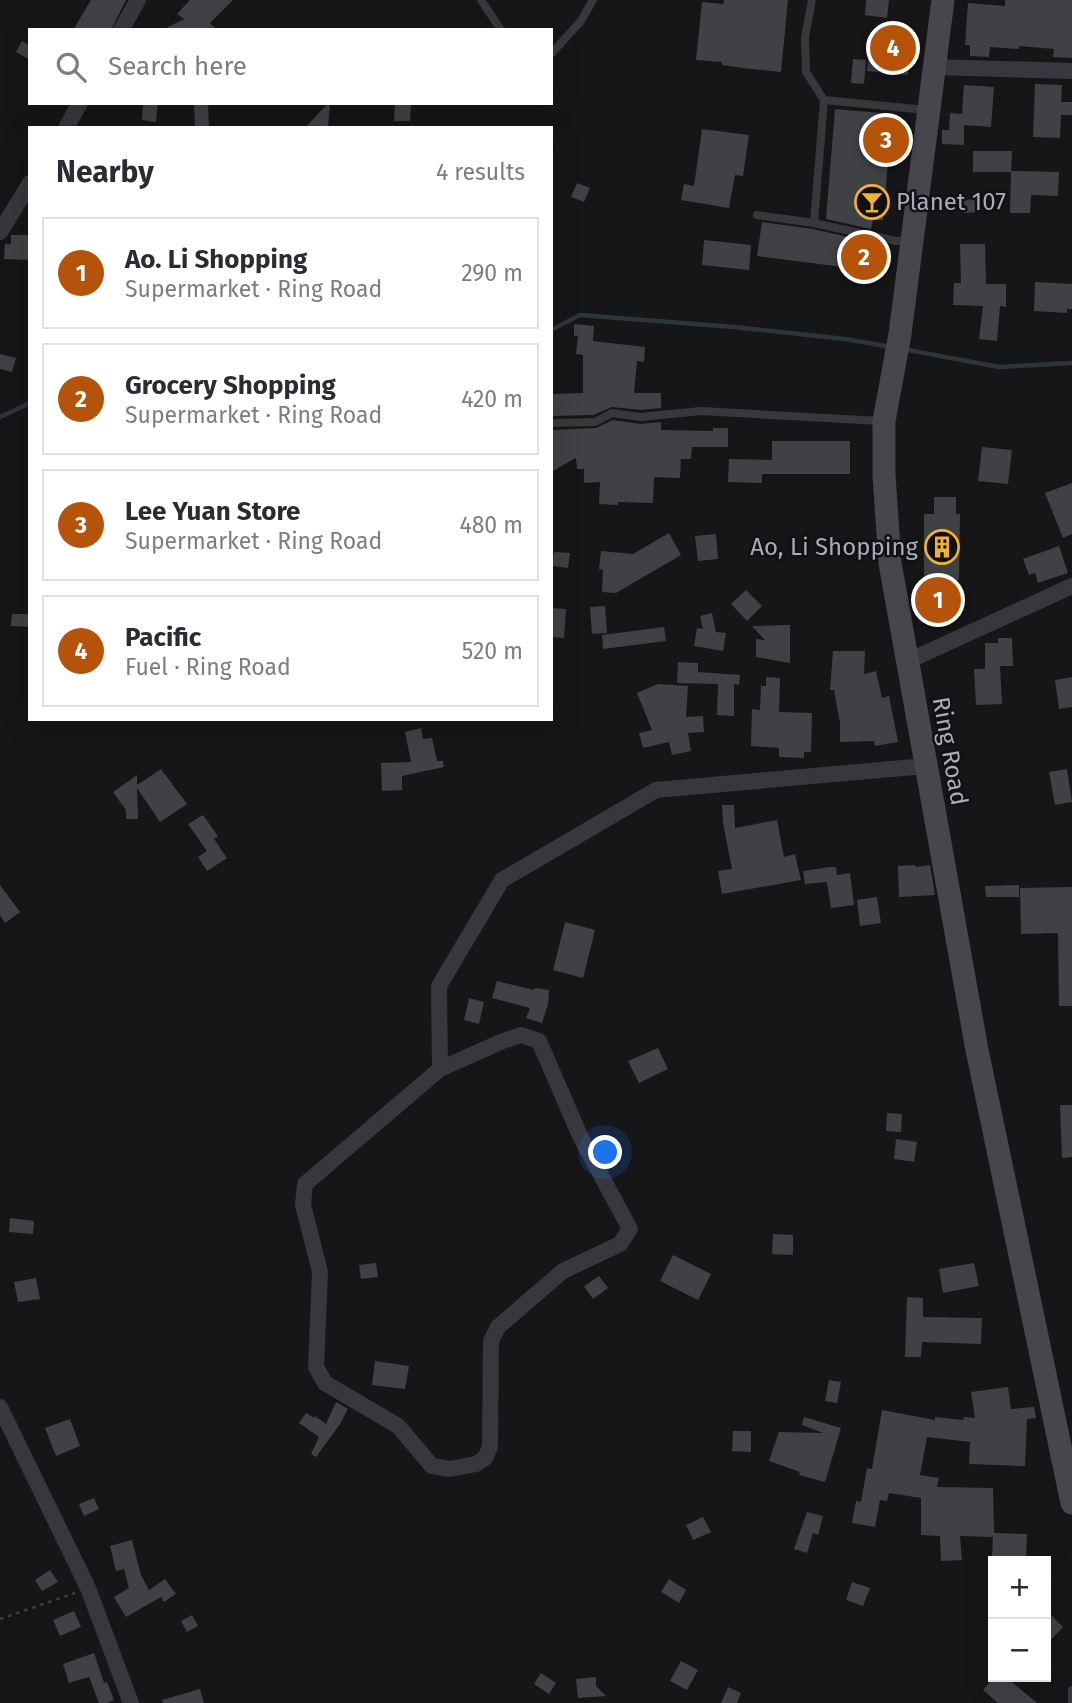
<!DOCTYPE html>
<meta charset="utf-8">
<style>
:root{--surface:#fff;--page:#f2f2f3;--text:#2b2b33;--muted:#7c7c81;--line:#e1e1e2;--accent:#b45309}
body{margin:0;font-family:"Fira Sans",sans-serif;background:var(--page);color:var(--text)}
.controls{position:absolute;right:21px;bottom:21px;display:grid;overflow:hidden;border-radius:0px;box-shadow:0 7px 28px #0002}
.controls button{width:63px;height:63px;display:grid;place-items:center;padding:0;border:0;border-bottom:2px solid var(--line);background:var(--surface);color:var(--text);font:35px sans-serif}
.you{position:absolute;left:606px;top:1153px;width:24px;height:24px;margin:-18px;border:5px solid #fff;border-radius:50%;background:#1a73e8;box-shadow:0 0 0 10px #1a73e833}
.badge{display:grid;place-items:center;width:46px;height:46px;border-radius:50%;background:var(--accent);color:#fff;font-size:23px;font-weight:700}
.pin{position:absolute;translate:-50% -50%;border:4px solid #fff;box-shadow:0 2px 7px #0006}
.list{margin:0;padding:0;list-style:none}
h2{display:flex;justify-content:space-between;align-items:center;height:91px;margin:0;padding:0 28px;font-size:30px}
h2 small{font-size:23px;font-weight:400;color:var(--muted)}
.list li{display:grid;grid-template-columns:46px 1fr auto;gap:21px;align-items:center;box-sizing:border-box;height:112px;margin:0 14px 14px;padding:0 14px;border:2px solid var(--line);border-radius:0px}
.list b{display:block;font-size:26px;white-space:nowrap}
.list p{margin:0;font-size:23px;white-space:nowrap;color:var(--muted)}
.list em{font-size:23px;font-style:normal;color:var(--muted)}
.icon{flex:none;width:38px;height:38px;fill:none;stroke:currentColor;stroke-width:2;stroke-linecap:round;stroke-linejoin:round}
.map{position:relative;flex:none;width:1072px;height:1703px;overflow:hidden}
.search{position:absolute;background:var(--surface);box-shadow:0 7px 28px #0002;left:28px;top:28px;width:525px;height:77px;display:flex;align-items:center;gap:18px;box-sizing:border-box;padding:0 24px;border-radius:0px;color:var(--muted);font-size:26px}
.panel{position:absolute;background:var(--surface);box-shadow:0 7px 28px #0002;left:28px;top:126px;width:525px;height:595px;border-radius:0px}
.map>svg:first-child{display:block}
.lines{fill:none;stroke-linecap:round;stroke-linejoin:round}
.stream{stroke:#2c353c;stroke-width:4.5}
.building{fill:#404145}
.path{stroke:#3d3f44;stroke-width:2.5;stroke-dasharray:3.5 5;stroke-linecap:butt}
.lane{stroke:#37383d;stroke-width:8}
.street{stroke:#37383d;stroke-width:16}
.secondary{stroke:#45474d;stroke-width:23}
.labels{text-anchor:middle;stroke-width:5;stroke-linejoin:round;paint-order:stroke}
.poi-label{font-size:24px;fill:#a8adb8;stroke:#111113;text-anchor:start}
.street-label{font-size:24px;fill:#a8adb8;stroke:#111113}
</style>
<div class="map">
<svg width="1072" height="1703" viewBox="0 0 1072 1703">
<rect width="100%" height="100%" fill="#161618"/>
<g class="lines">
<g class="stream">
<path d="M551,330l29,-15 154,12 111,12 46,8"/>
<path d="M903,349l96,18 73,-4"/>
<path d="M0,417l30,-14"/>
</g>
</g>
<g class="building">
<path d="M91,0h35l-15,30h-38z"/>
<path d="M190,0h43l-23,23 7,7h-55l22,-11 -7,-5z"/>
<path d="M724,0h64l-7,72 -38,-4 -21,-3v-3l-26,-2 6,-58 21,2z"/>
<path d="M866,0h23l-2,18 -22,-3z"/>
<path d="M1005,0h67v58l-19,-1 1,-8 -35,-3v3l-29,-2 -1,10 -19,-1v-11h-5l3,-42 37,3z"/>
<path d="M22,41l8,5v14l-14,-8z"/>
<path d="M869,50l41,5 -2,20 -41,-4z"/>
<path d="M853,59l13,1 -2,24 -13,-1z"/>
<path d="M1035,84l27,1 -1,17h11v13h-11l-1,23 -27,-1z"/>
<path d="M964,85l30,2 -3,40 -27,-2v20l-22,-1v-14h7l1,-17 12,1z"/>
<path d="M143,103h15l-2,19 -14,-2z"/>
<path d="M194,103h14l1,25h-14z"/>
<path d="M328,103h2l-2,25h-23z"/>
<path d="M395,103l16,1 -1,17h-16z"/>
<path d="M835,109l57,5 -9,106h-10l-2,9 -45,-10z"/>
<path d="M702,129l47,6 -6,41 -8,-1 -6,33 -48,-8 3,-16 10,2z"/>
<path d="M973,151h39l-1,20 48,1 -1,24 -27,-1 -1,18h-20l1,-41h-38z"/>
<path d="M577,183l13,5 -6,14 -13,-5z"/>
<path d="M978,199v13l-14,1 -1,-13z"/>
<path d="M762,222l51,7 57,13 -4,28 -109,-14z"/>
<path d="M11,235h19v25l-26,-1 1,-15h6z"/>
<path d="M704,240l47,5 -2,25 -47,-5z"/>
<path d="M960,244h25l1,40h20v23l-6,-1 -3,35 -18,-2 4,-33 -30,-1 1,-22h7z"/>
<path d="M1035,282l37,2v25h-5v4l-33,-2z"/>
<path d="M574,324l20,2 -1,15 52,6 -1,15 -7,-1 -3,32h27v15l-20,2 -29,-3 -19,8 -42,1v-22l32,-1v-38l-7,-1 2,-18h-4z"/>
<path d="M0,354l16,4 -4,14 -12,-3z"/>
<path d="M613,420l27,4 21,-2v8l52,1v-3h15v19h-36l-1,12h-10l-1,19 -26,-1 -1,26 -35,-1v3l-19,-1 1,-22 -16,1v-14h-7l-1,-11 -25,14v-42l45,-2z"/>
<path d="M772,441h78v33h-88v9l-34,-1 1,-23 43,1z"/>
<path d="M982,447l30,3 -4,34 -30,-3z"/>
<path d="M1072,483v51l-9,4 -18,-45z"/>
<path d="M934,497h22v17h4l-1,66h-35v-66h10z"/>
<path d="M669,533l12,22 -65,38 -14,-1 1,-22 -4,-1 2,-18 32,3z"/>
<path d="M716,534l2,25 -20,2 -3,-25z"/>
<path d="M1059,546l9,27 -30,10 -3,-10 -6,2 -6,-16z"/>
<path d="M554,552l16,1 -2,15 -16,-2z"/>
<path d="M746,590l16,16 -15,15 -16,-17z"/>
<path d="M605,606l2,27 -15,1 -2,-27z"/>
<path d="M551,608l15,1 -2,29 -13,-1z"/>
<path d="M712,613l4,19 10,1 -3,18 -29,-5 3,-18 6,1 -3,-13z"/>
<path d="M12,614h18v13l-19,-1z"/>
<path d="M790,625v38l-34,-6v-18l9,1 -13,-14z"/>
<path d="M664,627l2,14 -63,8 -1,-14z"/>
<path d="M998,638h14l1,28h-13l2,38 -26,1 -2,-36h11v-26h13z"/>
<path d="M833,651h32l-1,23 12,-3 6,27 7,-2 9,46 -23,4 -1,-5 -34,1v-19l-6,-33h-4z"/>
<path d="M678,662l20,1v9l42,3 -1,10 -5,-1v32l-17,-1 1,-31 -41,-1z"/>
<path d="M766,677l14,1 -1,34 33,1 -1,39h-7v6l-25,-1v-9l-28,-2 1,-37 8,1 1,-24h5z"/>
<path d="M1072,677v30l-13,2 -4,-29z"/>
<path d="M658,684l30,2 -2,31 17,-1 1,16 -16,1 3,18 -19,4 -3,-13 -26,6 -4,-15 13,-3 -15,-37z"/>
<path d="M421,728l2,11 9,-1 5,23h6l1,6 -42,9v14l-20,1 -1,-28 30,-1 -6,-30z"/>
<path d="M161,769l26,35 -27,18 -23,-34 1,31h-12v-9l-13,-18 24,-17v10z"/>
<path d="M1067,769l5,33 -17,3 -6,-33z"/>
<path d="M722,805h12l1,23 42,-8 7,37 11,-3 6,26 -79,14 -4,-23 14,-2 -9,-46z"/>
<path d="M203,815l15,21 -4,3 13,19 -20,13 -9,-14 9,-6 -19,-27z"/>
<path d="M915,865l1,2 14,-2 5,30 -36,2 -1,-31z"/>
<path d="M830,867h6l1,8 13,-2 4,32 -23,3 -4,-26 -22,2 -2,-13z"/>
<path d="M0,885l20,27 -15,11 -5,-8z"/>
<path d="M1019,885v12h-33l-1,-11z"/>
<path d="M1072,887v119h-13l-1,-73 -37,1 -1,-46z"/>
<path d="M877,897l4,26 -21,3 -3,-26z"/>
<path d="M565,922l30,8 -12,48 -30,-8z"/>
<path d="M497,981l37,9 1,-2 14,2 -1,14 -6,19 -16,-5 4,-10 -38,-10z"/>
<path d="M469,998l15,4 -5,22 -15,-4z"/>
<path d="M658,1048l10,21 -29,14 -11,-22z"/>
<path d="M1060,1105h12v52l-10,1z"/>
<path d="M887,1113l15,1 -1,18 -15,-1z"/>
<path d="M896,1139l21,3 -3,20 -20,-3z"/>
<path d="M10,1218l24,3 -1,13 -24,-2z"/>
<path d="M773,1234l20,1v20l-21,-1z"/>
<path d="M673,1255l38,19 -13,26 -38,-19z"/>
<path d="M376,1263l2,14 -17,2 -2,-14z"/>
<path d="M974,1263l5,23 -36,7 -4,-24z"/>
<path d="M599,1276l9,12 -15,11 -9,-13z"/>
<path d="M36,1278l4,21 -22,3 -4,-20z"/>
<path d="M907,1297l16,1v19l59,1 -1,26 -59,-2 -1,15h-16z"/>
<path d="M375,1361l34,5 -4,23 -33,-4z"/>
<path d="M829,1380l12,2 -4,21 -12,-2z"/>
<path d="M1008,1387l3,22 23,-2 2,11 -9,1 -2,47 -56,-2 1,-22 -43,-5 -7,38 19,3 -2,9 56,1 1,45 33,1 -1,26 -34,-1 1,-22 -33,-1 2,24 -21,1 -1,-25 -19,-1v-37l-32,-5 -2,8 -7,-1 -5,27 -23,-4 4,-22 5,1 6,-34 5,1 10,-59 53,10v-3l28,3 1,-3 11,1 -4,-26z"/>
<path d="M336,1402l12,7 -8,15 -24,33 -5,-3 8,-17 -20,-14 7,-10 8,5 1,-2 11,8z"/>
<path d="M804,1417l37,11 -16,54 -26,-7 1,-3 -31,-11 10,-29 44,1 -21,-8z"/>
<path d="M70,1419l10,27 -24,10 -11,-28z"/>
<path d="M733,1431h18v21l-19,-1z"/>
<path d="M94,1498l5,11 -15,7 -5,-12z"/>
<path d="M807,1512l16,4 -5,19 -5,-2 -6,20 -13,-4z"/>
<path d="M703,1517l8,15 -18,8 -7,-15z"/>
<path d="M132,1540l9,35 8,15 16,-11 11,15 -12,8 -3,-5 -35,20 -12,-20 15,-9 -5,-19 -8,2 -6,-25z"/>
<path d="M50,1570l8,12 -16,9 -7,-11z"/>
<path d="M669,1579l17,11 -7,13 -18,-11z"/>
<path d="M852,1582l18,6 -7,18 -17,-6z"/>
<path d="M1046,1610l17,17 -17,18z"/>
<path d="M74,1611l7,16 -21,9 -7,-16z"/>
<path d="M192,1615l6,11 -11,6 -6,-11z"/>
<path d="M94,1653l10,30 3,-1 7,18 -7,3h-8l-10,-26 -20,6 -6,-19z"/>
<path d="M681,1661l17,9 -11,20 -17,-9z"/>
<path d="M541,1673l15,10 -7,11 -15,-10z"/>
<path d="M596,1677v9l10,10 -28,2 -2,-19z"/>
<path d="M994,1677h12l31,26h-39l-15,-13z"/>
<path d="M728,1687l13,6 -4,10h-16z"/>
<path d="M200,1689l4,14h-41l-1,-3z"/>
</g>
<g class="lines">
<path class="path" d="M0,1619l75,-26"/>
<g class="lane">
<path d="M481,0l20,30"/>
<path d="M812,0l-7,37 1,35 18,28 -10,123"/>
<path d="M551,54l30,-33 12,-21"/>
<path d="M824,100l102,10"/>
<path d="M757,215l57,8 82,18h13"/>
<path d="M551,423l44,-1 17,-9 29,4 60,-6 180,10"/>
<path d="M1072,1690v13"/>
</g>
<g class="street">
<path d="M121,30l17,-30"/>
<path d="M934,67l138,4"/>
<path d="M66,128l14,-25"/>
<path d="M0,232l30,-49"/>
<path d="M908,661l164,-75"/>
<path d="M440,1069l-135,115 -2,21 17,67 -4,95 9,16 73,43 34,40 18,3 26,-5 9,-6 5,-11 1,-106 7,-14 65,-56 57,-27 10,-15 -49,-91 -42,-97 -18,-6 -18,6 -63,28 -1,-83 63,-106 154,-90 269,-24"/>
<path d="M0,1407l88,181 43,115"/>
</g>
<path class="secondary" d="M943,0l-43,334 -16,87v54l6,88 87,487 95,453"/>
</g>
<defs>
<g id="bar-ring" transform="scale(1.75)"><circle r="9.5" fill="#111113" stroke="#f2b134" stroke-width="1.5"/><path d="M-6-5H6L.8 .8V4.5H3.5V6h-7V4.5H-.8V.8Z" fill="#f2b134"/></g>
<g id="building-ring" transform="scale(1.75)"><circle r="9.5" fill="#111113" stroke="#f2b134" stroke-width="1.5"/><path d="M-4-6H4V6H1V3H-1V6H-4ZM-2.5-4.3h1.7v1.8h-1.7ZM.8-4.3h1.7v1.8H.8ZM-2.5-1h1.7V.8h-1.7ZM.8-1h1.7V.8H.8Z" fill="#f2b134"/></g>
</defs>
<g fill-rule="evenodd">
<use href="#bar-ring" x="872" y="202"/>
<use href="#building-ring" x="942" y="547"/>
</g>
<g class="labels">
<g class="poi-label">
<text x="896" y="210">Planet 107</text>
<text x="918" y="555" text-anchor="end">Ao, Li Shopping</text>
</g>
<g class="street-label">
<text transform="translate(950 751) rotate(80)" y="8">Ring Road</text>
</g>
</g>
</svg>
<div class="controls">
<button>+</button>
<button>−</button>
</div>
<div class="you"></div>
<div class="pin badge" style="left:938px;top:600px">1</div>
<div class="pin badge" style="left:864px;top:257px">2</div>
<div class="pin badge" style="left:886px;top:140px">3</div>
<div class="pin badge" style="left:893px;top:48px">4</div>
<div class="search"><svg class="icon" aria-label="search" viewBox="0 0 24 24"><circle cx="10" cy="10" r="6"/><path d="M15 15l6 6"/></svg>Search here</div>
<section class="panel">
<h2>Nearby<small>4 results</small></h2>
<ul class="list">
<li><span class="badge">1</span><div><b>Ao. Li Shopping</b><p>Supermarket · Ring Road</p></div><em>290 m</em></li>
<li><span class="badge">2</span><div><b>Grocery Shopping</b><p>Supermarket · Ring Road</p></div><em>420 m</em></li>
<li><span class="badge">3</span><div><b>Lee Yuan Store</b><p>Supermarket · Ring Road</p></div><em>480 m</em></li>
<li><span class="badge">4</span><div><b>Pacific</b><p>Fuel · Ring Road</p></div><em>520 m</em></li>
</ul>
</section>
</div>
